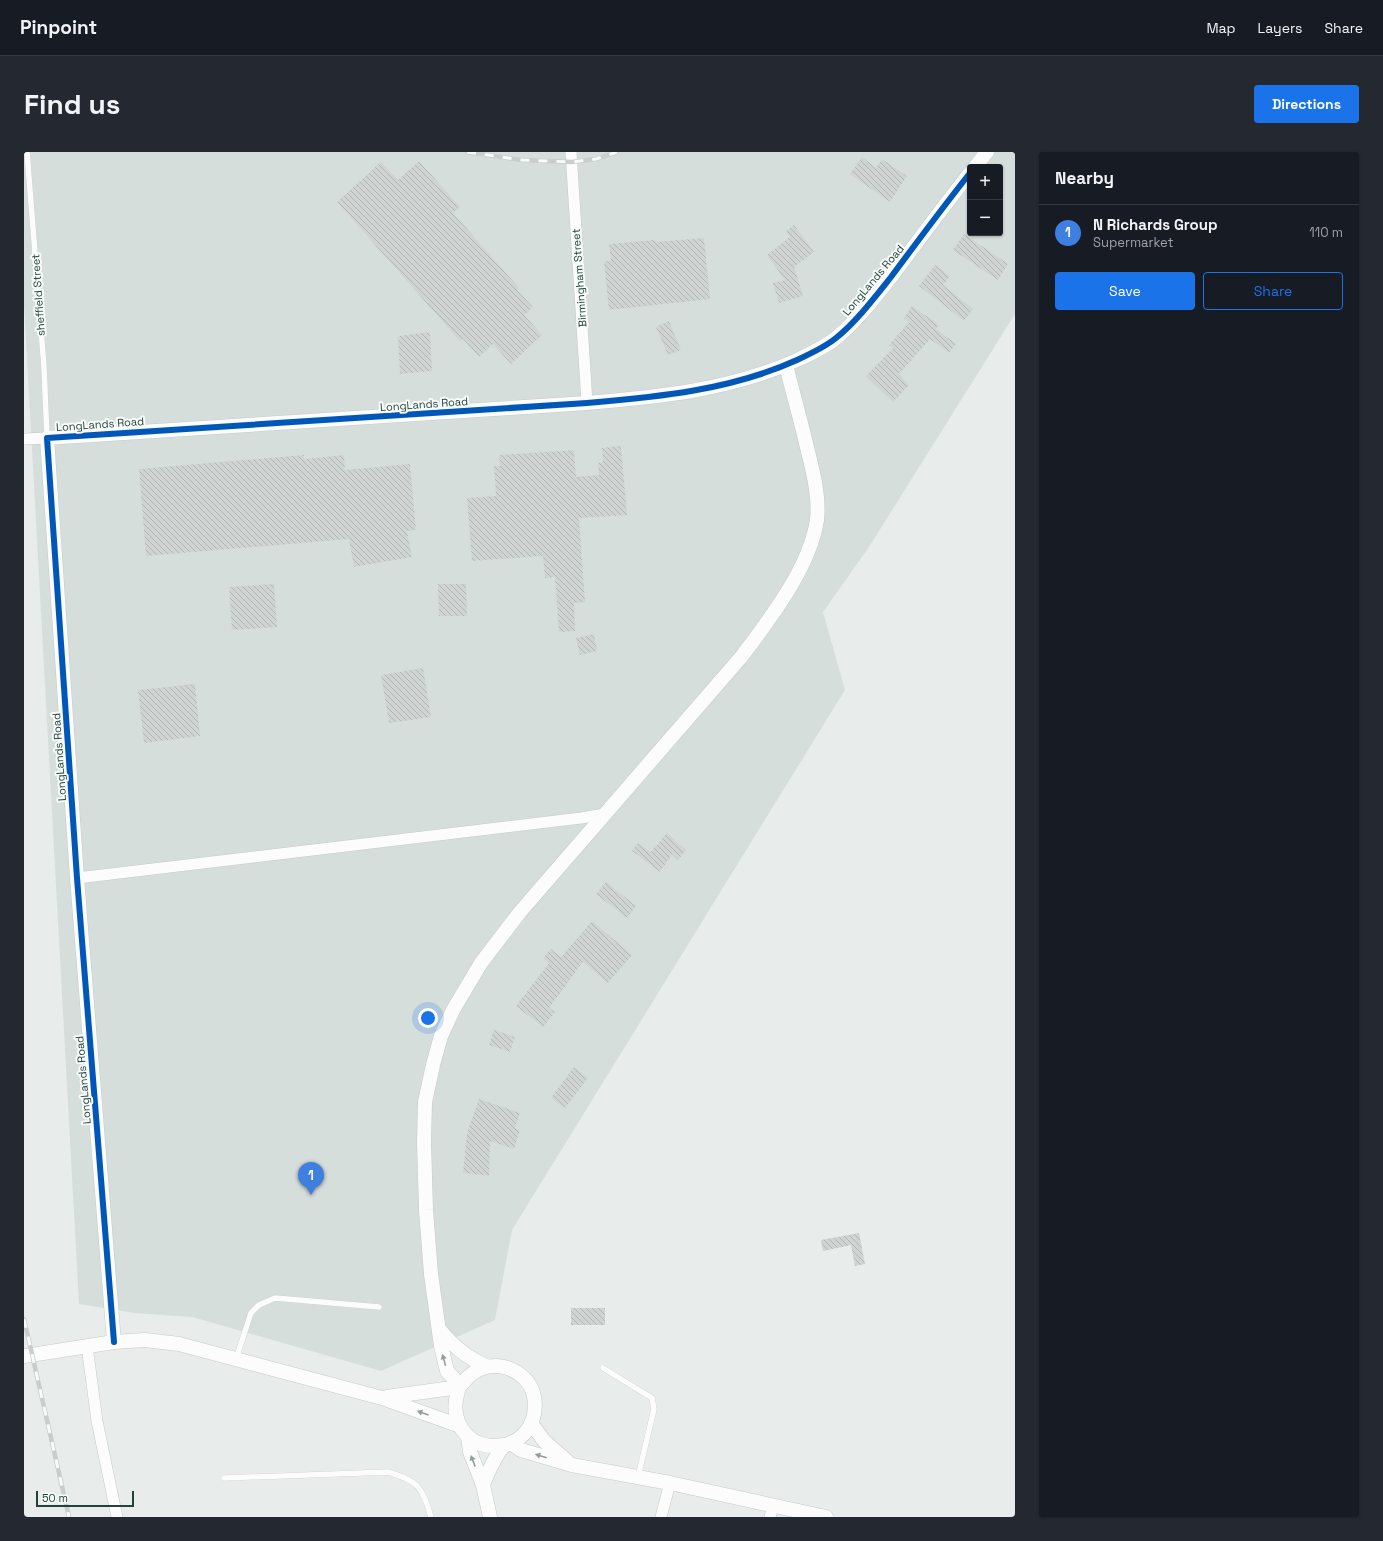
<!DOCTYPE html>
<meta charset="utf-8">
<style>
:root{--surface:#171b24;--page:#242831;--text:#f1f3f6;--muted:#9ea1a6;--line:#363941;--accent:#1a73e8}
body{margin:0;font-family:"Space Grotesk",sans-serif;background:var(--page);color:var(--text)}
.controls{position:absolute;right:12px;top:12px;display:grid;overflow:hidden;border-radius:4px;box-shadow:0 1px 3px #0004}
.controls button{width:36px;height:36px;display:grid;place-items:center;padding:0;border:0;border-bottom:1px solid var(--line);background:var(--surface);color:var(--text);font:20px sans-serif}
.scale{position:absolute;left:12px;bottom:10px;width:98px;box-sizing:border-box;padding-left:4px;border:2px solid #24423a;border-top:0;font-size:11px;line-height:14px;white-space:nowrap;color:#24423a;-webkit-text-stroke:3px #f7fbf9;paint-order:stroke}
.you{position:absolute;left:404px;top:866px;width:14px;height:14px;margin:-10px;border:3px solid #fff;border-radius:50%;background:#1a73e8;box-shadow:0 0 0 6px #1a73e833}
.badge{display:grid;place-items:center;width:26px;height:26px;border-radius:50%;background:var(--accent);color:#fff;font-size:13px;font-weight:700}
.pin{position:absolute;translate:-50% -33px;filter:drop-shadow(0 1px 2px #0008)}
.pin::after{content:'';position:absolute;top:21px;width:14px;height:12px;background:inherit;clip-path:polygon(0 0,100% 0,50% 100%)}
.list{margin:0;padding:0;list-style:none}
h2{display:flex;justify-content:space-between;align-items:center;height:52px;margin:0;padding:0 16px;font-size:17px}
h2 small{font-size:13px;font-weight:400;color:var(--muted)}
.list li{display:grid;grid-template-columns:26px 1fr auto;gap:12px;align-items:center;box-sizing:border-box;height:56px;padding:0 16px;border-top:1px solid var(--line)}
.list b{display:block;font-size:15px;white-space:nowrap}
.list p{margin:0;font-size:13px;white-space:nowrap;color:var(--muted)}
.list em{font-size:13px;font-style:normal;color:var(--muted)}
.actions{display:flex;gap:8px;padding:12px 16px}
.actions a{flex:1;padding:9px 0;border:1px solid var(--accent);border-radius:4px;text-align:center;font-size:14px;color:var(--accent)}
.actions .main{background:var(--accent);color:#fff}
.map{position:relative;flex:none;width:991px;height:1365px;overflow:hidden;border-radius:4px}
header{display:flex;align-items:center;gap:24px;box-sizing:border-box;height:56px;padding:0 20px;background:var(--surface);border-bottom:1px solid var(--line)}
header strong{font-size:19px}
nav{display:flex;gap:22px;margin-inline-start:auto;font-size:14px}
.intro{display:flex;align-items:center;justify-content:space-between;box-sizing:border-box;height:96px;padding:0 24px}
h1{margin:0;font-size:28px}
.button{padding:10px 18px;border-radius:4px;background:var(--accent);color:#fff;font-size:14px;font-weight:700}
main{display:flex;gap:24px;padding:0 24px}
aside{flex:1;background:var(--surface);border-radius:4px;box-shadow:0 1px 3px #0004}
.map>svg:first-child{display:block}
.built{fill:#d6dedb;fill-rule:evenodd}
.building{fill:url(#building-back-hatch)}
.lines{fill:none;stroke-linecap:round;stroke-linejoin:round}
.service-casing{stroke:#c5cac8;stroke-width:6}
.minor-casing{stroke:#c5cac8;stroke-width:12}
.tertiary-casing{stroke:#c5cac8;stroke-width:15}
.service{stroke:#fcfcfc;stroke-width:5.5}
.minor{stroke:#fcfcfc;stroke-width:11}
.tertiary{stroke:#fcfcfc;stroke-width:14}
.rail-casing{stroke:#c9cdcc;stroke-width:4.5}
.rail{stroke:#f7fbf9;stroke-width:3;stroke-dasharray:9;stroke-linecap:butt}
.cycleway-casing{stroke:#f7fbf9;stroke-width:8}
.cycleway{stroke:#0057b8;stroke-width:6}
.oneway{fill:#909f9b}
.labels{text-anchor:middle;stroke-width:4;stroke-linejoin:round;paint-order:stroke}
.street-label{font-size:11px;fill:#24423a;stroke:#f7fbf9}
</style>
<header>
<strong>Pinpoint</strong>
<nav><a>Map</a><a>Layers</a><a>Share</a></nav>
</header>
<div class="intro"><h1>Find us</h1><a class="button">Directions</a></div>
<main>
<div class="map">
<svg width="991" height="1365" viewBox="0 0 991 1365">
<defs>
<pattern id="building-back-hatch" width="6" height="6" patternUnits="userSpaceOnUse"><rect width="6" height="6" fill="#cfd4d2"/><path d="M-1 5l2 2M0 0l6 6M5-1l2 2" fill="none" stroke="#b2b7b5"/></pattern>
</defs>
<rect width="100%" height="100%" fill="#e8edeb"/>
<path class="built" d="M0,0h991v162l-146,233 -46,65 22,78 -333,540 -17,90 -114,51 -189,-54 -58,-4 -55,-9 -55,-1000zM946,15h30v66h-30z"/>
<g class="building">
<path d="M838,5l14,11 6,-9 25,17 -17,26 -40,-28z"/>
<path d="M395,9l41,46 -7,6 66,75 -2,2 16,17 -9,8 18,20 -31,29 -18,-20 -14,13 -16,-18 -3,2 -123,-139 44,-40 17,18z"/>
<path d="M770,73l20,27 -20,15 9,29 -24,7 -6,-20 12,-3 -18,-25 23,-18 -4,-6z"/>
<path d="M940,82l44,30 -10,16 -45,-30z"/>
<path d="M680,86l6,61 -101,11 -5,-49h7l-2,-17 46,-4 1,2z"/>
<path d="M911,113l15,11 -7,9 30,24 -9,12 -45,-35z"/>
<path d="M888,154l27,19 -3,4 20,15 -7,9 -19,-14 -31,35 10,11 -16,17 -27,-26 27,-28 -4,-3 20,-23 -5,-4z"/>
<path d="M645,169l12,29 -13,5 -12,-28z"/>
<path d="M406,180l2,39 -32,3 -2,-38z"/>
<path d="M597,294l6,69 -48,3 6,84 -11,1 1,28 -16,1 -4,-55 -10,1 -2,-22 -71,5 -5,-63 29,-2 -2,-30h6l-1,-11 75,-5 2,27 23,-2 -1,-12 5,-1 -1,-14z"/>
<path d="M280,303v4l40,-4 1,15 65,-6 6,66 -9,1 5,26 -58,10 -5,-28 -203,17 -7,-87z"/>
<path d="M250,432l3,43 -45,3 -3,-43z"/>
<path d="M414,432h28l1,32h-28z"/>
<path d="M570,482l3,17 -17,4 -4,-17z"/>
<path d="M399,516l8,49 -42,6 -8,-48z"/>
<path d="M171,532l5,52 -56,7 -6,-53z"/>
<path d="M643,681l19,17 -8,10 -6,-6 -12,18 -28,-21 6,-8 13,9z"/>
<path d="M582,730l30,24 -9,12 -31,-24z"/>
<path d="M568,769l40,34 -24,28 -25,-21 -34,46 6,4 -12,15 -27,-21 33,-43 -6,-5 8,-9 10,8z"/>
<path d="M470,878l21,7 -5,15 -21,-7z"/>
<path d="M550,915l14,11 -23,30 -14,-10z"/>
<path d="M455,947l41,14 -5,15 5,2 -6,19 -24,-8 -1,35 -26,-3 4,-40z"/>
<path d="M835,1081l6,31 -10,2 -4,-21 -28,6 -2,-11z"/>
<rect x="547" y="1156" width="34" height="17"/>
</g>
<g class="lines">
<g class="service-casing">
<g id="service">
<path d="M3,0l17,215 3,71"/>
<path d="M212,1207l15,-46 8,-8 16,-7 104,9"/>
<path d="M579,1216l49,30 2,11 -16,68"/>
<path d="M200,1326l164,-6c31,9 34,15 43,45"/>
</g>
</g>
<g class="minor-casing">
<g id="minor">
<path d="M547,0l16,251"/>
<path d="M0,287l23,-1"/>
<path d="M53,726l504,-60 24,-4"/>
<path d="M63,1194l10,75 20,96"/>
<path d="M637,1365l9,-34"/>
<path d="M746,1365l3,-11"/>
</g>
</g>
<g class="tertiary-casing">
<g id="tertiary">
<path d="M951,15l12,-15"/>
<path d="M415,1177c14,17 27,28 47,37"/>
<path d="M90,1190l-37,-464 -30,-440 540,-35c71,-6 144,-13 210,-43 13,-6 28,-13 39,-22 20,-16 39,-41 55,-61 26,-35 52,-70 79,-104"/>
<path d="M0,1204l90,-14 31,-2 34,4 203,54 78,28"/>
<path d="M436,1233l-13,-14 -6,-25 -10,-72 -5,-64 -2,-68 1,-40 8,-37 8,-29 12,-26 28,-47 39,-51 222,-256c28,-37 68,-89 75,-136 3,-27 -6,-55 -12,-81 -6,-25 -13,-49 -19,-74"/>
<path d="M363,1245l72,-10"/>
<path d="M507,1271l13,18 23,20"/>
<path d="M444,1284l2,16 13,33 7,32"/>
<path d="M487,1291l10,7 51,15 98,18 156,34"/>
<path d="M459,1333c4,-10 14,-33 22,-40 1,0 6,-2 6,-2 9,-4 17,-12 21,-21 5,-14 4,-32 -7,-43 -16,-16 -40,-18 -57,-2 -2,3 -6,6 -8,9 -2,2 -2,6 -3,9 -5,19 2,39 21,48 9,4 18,3 27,2"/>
</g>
</g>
<use href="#service" class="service"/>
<use href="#minor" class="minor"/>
<use href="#tertiary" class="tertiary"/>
<g class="rail-casing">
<g id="rail">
<path d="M443,0l55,8 50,2 24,-3 21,-7"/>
<path d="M0,1167l45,198"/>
</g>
</g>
<use href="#rail" class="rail"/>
<g class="cycleway-casing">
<path id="cycleway" d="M90,1190l-37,-464 -30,-440 540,-35c71,-6 144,-13 210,-43 13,-6 28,-13 39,-22 20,-16 39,-41 55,-61 26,-35 52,-70 79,-104"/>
</g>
<use href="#cycleway" class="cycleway"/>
</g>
<defs><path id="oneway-solid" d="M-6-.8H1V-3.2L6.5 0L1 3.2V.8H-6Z"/></defs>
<g class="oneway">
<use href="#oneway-solid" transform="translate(420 1208) rotate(-105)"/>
<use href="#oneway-solid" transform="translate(399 1261) rotate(-160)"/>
<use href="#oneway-solid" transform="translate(517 1304) rotate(-163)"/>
<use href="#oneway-solid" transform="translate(449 1309) rotate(-111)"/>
</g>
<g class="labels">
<g class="street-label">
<text transform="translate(555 126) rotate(-94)" y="4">Birmingham Street</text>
<text transform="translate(849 128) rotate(-50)" y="4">LongLands Road</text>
<text transform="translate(14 143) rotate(-94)" y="4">sheffield Street</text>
<text transform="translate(400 252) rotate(-4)" y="4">LongLands Road</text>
<text transform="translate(76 272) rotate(-4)" y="4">LongLands Road</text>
<text transform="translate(35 605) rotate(-94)" y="4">LongLands Road</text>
<text transform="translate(59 928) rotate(-95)" y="4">LongLands Road</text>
</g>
</g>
</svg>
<div class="controls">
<button>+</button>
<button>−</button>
</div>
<div class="scale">50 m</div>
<div class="you"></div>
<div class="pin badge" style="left:287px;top:1043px;background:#3f7fe0">1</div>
</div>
<aside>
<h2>Nearby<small></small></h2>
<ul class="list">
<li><span class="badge" style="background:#3f7fe0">1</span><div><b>N Richards Group</b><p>Supermarket</p></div><em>110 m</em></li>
</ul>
<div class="actions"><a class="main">Save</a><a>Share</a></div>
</aside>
</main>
